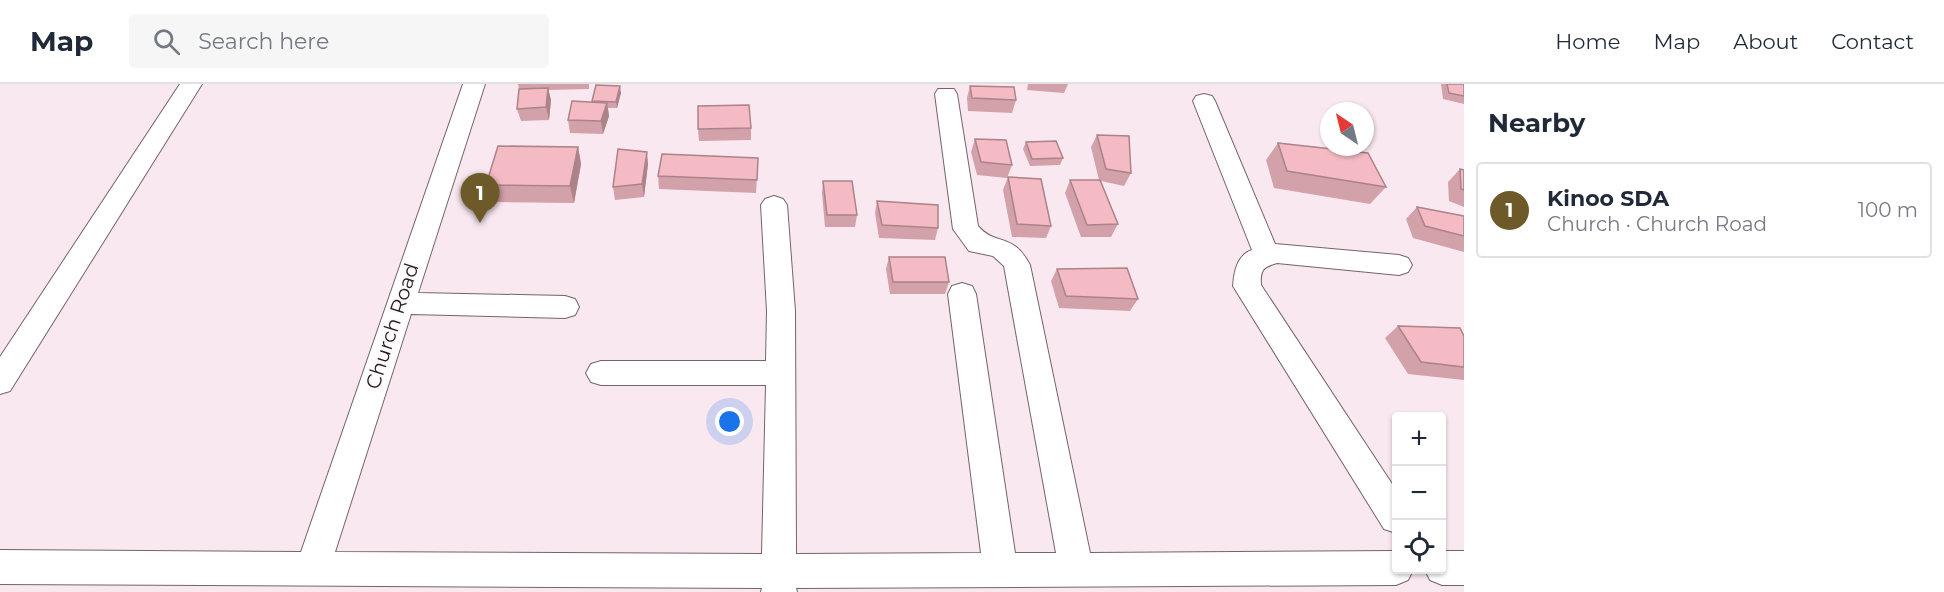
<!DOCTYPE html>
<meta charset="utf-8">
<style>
:root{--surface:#fff;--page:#f6f6f7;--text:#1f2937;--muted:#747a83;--line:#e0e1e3;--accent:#6d5a28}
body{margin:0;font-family:Montserrat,sans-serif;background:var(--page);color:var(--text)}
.controls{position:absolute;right:18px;bottom:18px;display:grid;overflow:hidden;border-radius:6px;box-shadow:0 2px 4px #0004}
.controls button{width:54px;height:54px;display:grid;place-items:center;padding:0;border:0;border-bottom:2px solid var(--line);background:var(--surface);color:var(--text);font:30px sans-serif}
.compass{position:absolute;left:1320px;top:18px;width:54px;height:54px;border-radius:50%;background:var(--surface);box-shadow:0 2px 4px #0004;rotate:325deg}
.you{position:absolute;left:730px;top:338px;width:21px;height:21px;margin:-15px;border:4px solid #fff;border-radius:50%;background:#1a73e8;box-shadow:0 0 0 9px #1a73e833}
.badge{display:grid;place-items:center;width:39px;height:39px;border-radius:50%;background:var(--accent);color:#fff;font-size:20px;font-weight:700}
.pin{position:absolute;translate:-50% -50px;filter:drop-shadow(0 2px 3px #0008)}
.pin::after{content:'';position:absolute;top:32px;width:21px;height:18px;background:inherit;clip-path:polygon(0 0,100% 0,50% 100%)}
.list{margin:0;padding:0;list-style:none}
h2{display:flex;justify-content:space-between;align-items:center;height:78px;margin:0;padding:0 24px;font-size:26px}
h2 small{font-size:20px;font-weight:400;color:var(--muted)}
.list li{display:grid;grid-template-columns:39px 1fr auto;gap:18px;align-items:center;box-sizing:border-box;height:96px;margin:0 12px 12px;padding:0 12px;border:2px solid var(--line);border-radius:6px}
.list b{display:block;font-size:22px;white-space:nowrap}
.list p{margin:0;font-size:20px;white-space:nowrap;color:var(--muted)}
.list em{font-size:20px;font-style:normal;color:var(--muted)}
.icon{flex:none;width:33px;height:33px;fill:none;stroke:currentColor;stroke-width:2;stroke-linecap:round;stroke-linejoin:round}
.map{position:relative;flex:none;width:1464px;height:508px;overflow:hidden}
header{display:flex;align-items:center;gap:36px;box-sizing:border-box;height:84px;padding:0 30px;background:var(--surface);border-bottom:2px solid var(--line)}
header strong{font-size:28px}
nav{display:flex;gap:33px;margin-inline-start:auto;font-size:21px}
.search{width:420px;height:54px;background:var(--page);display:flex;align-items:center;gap:15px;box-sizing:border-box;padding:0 21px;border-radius:6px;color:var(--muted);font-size:22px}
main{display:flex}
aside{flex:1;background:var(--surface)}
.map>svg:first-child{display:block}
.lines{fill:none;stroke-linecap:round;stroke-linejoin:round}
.minor-casing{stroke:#73646b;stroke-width:2}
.minor{fill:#fff;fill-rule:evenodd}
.wall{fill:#d2a1a9}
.shaded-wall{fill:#ab8389}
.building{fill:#f4bbc4;stroke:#ab8389;stroke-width:1.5}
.labels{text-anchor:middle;stroke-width:5;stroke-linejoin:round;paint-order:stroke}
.street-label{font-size:20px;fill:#272023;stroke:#fefafc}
</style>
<header>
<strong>Map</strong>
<div class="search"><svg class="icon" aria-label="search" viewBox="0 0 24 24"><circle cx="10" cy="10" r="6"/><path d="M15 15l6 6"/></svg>Search here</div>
<nav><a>Home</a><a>Map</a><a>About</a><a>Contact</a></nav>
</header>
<main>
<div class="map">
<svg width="1464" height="508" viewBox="0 0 1464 508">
<rect width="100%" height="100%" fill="#fae8f1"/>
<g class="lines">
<g class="minor-casing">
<g id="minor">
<path d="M180,0h22l-192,307 -10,3v-37z"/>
<path d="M463,0h22l-67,209 147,3 10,3 4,8 -4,8 -10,3 -154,-4 -76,238 427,2 4,-169h-165l-10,-3 -5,-9 5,-9 10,-3h165l1,-50 -6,-106 4,-6 9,-3 9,3 4,6 8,106 1,243 185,-1 -33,-259 4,-8 10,-3 10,3 4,8 39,259h41l-52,-287 -11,-10 -24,-5 -16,-22 -18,-135 3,-5h16l3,5 21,132c18,21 34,5 52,39l60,288 306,-2v19h17l-5,10 -12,5 -600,3 1,4h-36l1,-4 -762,-4v-34l301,2z"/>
<path d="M1204,10l8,2 3,5 60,143 124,11 9,3 4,7 -4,7 -9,3 -122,-12c-14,4 -17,7 -16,22l135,205v43l-12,-4 -151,-243c1,-14 4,-31 19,-36l-59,-149 3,-5z"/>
<path d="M1442,467h22v34h-22l-12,-5 -5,-10h17z"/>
</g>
</g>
<use href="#minor" class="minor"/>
</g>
<g class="wall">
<path d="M518,0h71v5l-41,1 3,10 -2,20 -28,1 -4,-12 2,-20z"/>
<path d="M1028,0h40l-4,9 -37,-3z"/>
<path d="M1441,0h23v20l-21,-5z"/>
<path d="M970,2l46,14 -4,13 -44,-2 -1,-13z"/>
<path d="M621,9l-4,15h-9l1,8 -6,18 -33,-1 -2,-13 25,-18 -1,-1z"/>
<path d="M751,44v12l-52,1 -1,-12z"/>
<path d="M1097,51l34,38 -7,13 -23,-5 17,43 -7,13h-30l-16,-44 5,-13h29l-8,-33z"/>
<path d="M975,55l37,26 -5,13 -30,-3 -6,-23z"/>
<path d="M1026,58l37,16 -3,7 -30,1 -7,-17z"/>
<path d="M1278,59l108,44 -16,17 -96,-16 -8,-28z"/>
<path d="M578,63l3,17 -7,39 -82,-1 -6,-17z"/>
<path d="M758,74l-2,35 -97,-4 -1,-13z"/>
<path d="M648,80l-4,33 -29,3 -2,-13z"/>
<path d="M1460,85l4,1v37l-15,-6 -1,-19z"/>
<path d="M1008,93l43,49 -5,12 -34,-1 -9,-47z"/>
<path d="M823,97l34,34 -2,12h-30l-3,-34z"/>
<path d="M877,117l61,27 -3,12 -56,-2 -4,-25z"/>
<path d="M1417,123l47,9v36l-51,-14 -7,-19z"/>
<path d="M889,173l60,25 -4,12h-55l-4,-25z"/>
<path d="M1057,185l81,30 -8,12 -71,-3 -8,-27z"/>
<path d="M1398,242l66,10v44l-56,-6 -23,-36z"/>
</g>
<g class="shaded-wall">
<path d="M620,2l1,7 -4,15 -1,-6z"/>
<path d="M548,4l3,12 -2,20 -3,-13z"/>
<path d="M607,19l2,13 -6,18 -2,-13z"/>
<path d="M578,63l3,17 -7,39 -4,-17z"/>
<path d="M647,68l1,12 -4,33 -2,-13z"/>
</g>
<g class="building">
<path d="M1447,0h17v12l-15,-3z"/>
<path d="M596,1l24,1 -4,16 -24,-1z"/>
<path d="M970,2l44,1 2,13 -44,-2z"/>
<path d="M548,4l-2,19 -29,2 2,-20z"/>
<path d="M572,17l35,2 -6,18 -33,-1z"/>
<path d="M749,21l2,23 -53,1v-23z"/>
<path d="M1097,51l32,1 2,37 -25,-4z"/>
<path d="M975,55l31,1 6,25 -31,-3z"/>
<path d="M1056,57l7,17 -31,1 -6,-17z"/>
<path d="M1278,59l90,10 18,34 -99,-16z"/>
<path d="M498,62l80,1 -8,39 -84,-1z"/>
<path d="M618,65l29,3 -5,32 -29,3z"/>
<path d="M662,70l96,4 -1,22 -99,-4z"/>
<path d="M1460,85l4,1v20l-3,-1z"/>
<path d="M1008,93l33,2 10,47 -34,-2z"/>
<path d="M1070,96h30l18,44 -31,1z"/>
<path d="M823,97h29l5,34h-30z"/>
<path d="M877,117l61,4v23l-56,-3z"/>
<path d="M1417,123l47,9v20l-39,-10z"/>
<path d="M889,173h56l4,25h-56z"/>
<path d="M1127,184l11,31 -72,-3 -9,-27z"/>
<path d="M1398,242l62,2 4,8v31l-43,-5z"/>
</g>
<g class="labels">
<g class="street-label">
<text transform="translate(392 242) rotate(-72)" y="7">Church Road</text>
</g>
</g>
</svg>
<div class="controls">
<button>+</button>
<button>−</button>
<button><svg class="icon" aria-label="locate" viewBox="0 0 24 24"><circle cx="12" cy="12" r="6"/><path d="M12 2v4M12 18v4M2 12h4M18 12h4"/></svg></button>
</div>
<svg class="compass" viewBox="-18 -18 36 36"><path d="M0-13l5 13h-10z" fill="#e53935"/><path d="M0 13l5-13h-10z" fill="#747a83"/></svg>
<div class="you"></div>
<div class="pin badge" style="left:480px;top:139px">1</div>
</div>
<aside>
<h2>Nearby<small></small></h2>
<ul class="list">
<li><span class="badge">1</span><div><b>Kinoo SDA</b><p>Church · Church Road</p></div><em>100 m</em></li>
</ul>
</aside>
</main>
